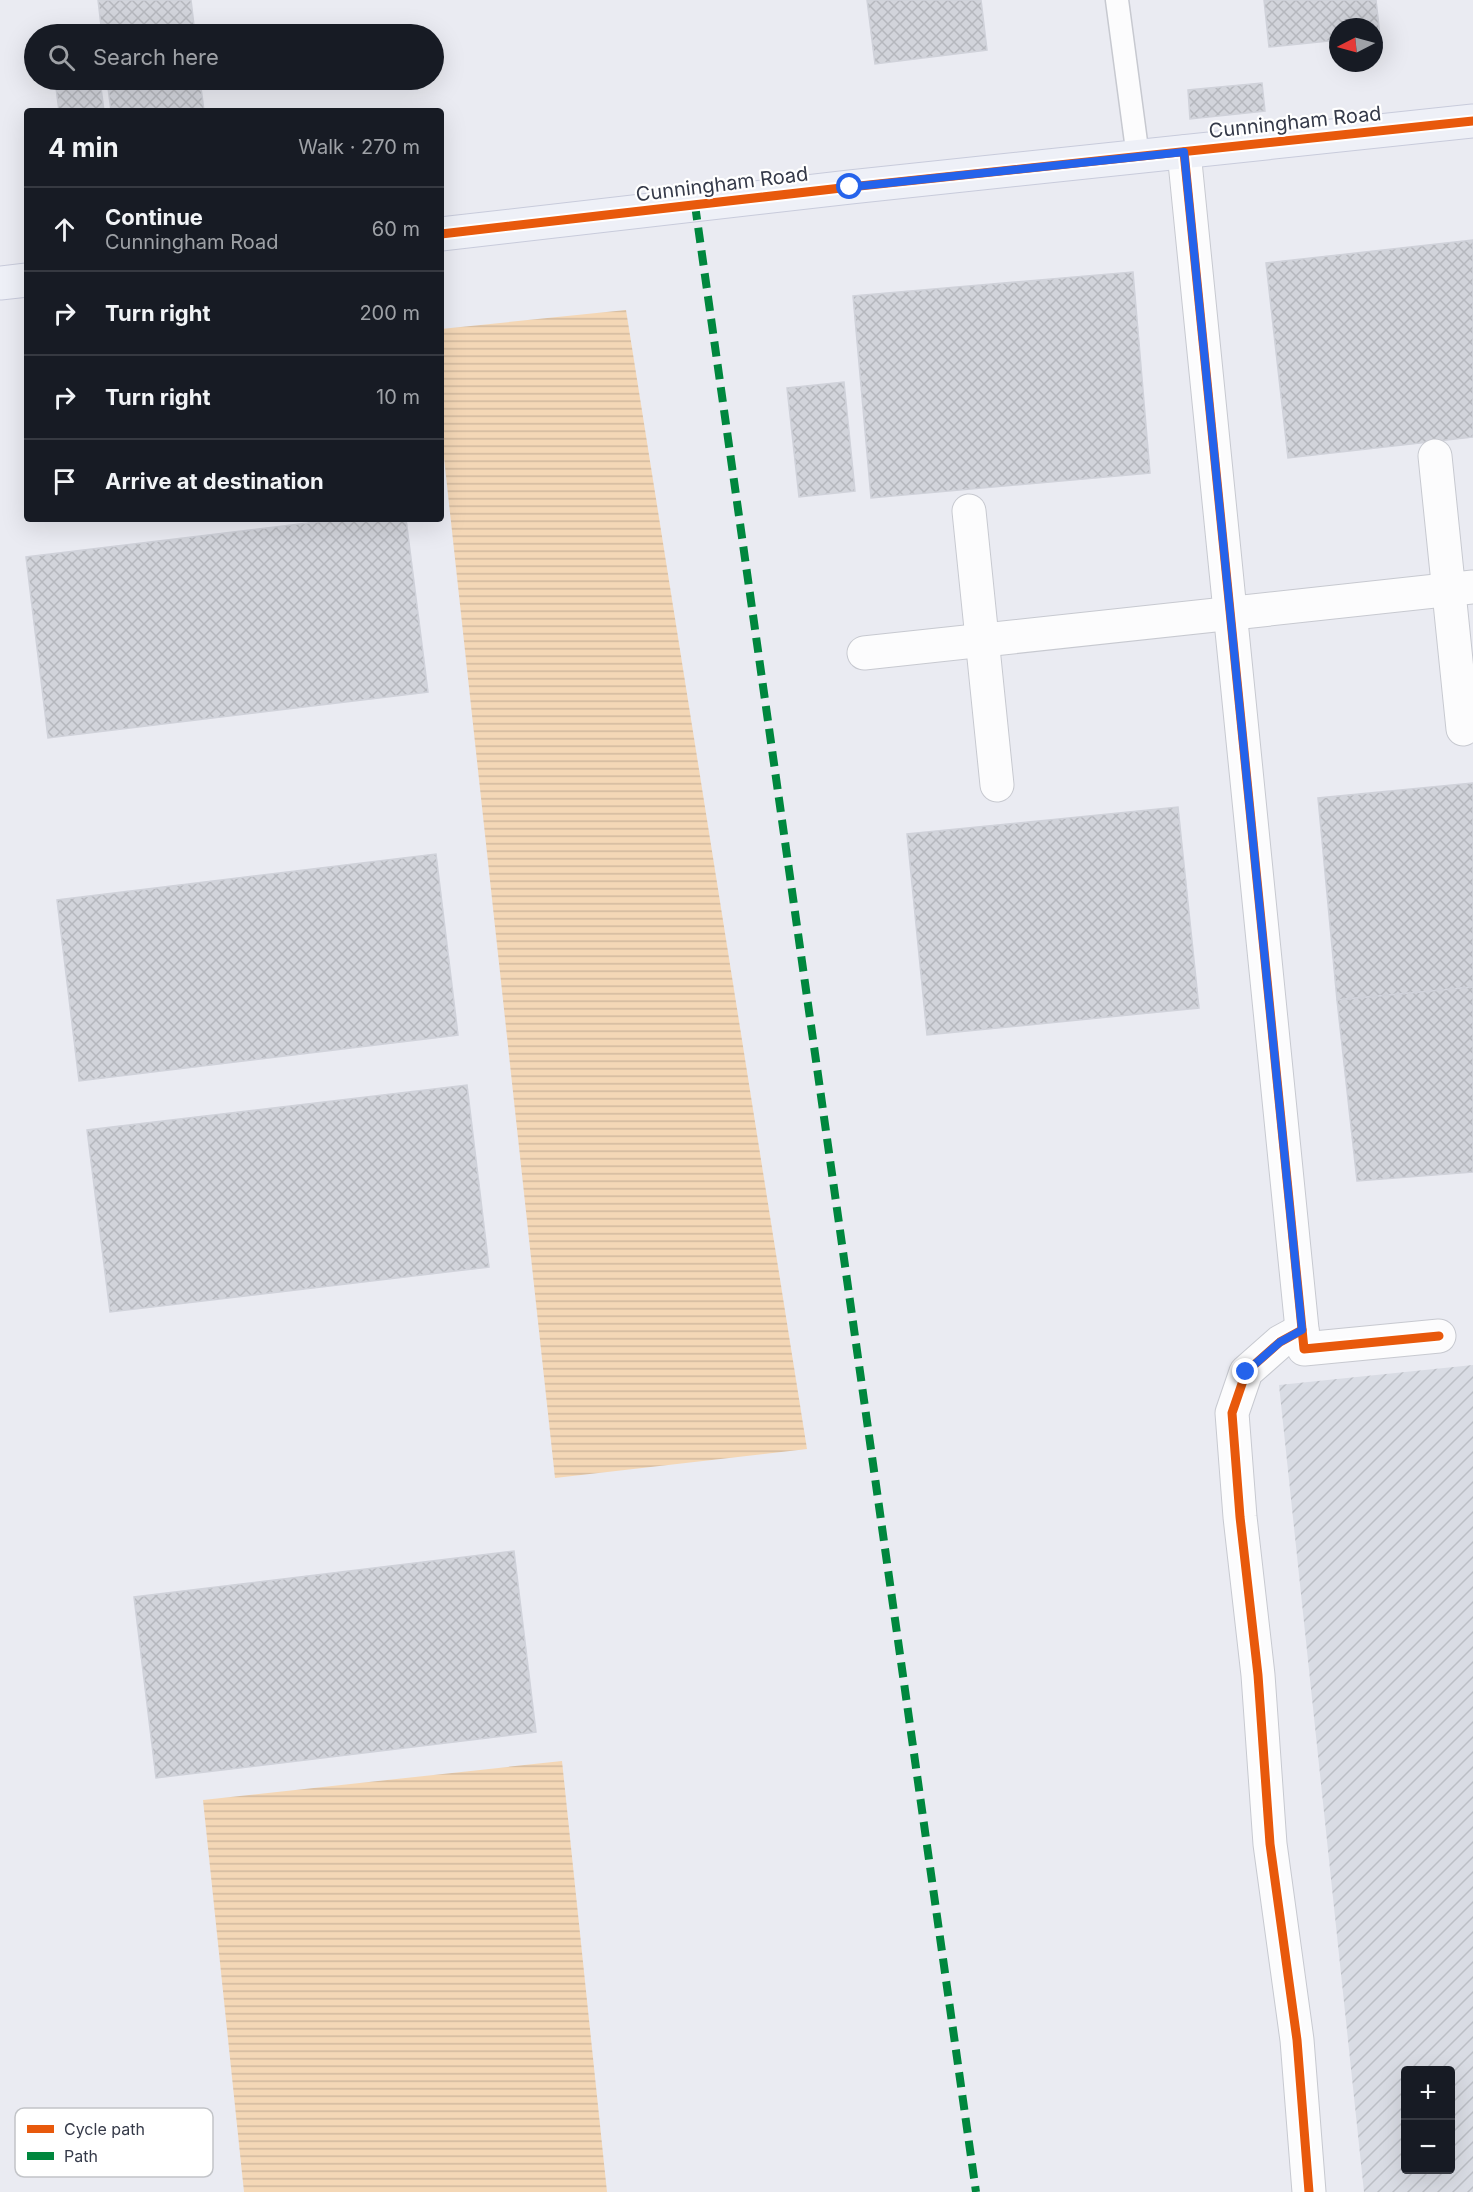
<!DOCTYPE html>
<meta charset="utf-8">
<style>
:root{--surface:#171b24;--page:#20242c;--text:#f1f3f6;--muted:#9ea1a6;--line:#363941}
body{margin:0;font-family:Inter,sans-serif;background:var(--page);color:var(--text)}
.controls{position:absolute;right:18px;bottom:18px;display:grid;overflow:hidden;border-radius:6px;box-shadow:0 6px 24px #0002}
.controls button{width:54px;height:54px;display:grid;place-items:center;padding:0;border:0;border-bottom:2px solid var(--line);background:var(--surface);color:var(--text);font:30px sans-serif}
.compass{position:absolute;left:1329px;top:18px;width:54px;height:54px;border-radius:50%;background:var(--surface);box-shadow:0 6px 24px #0002;rotate:264deg}
.stop{position:absolute;width:18px;height:18px;margin:-14px;border:4px solid #2563eb;border-radius:50%;background:#fff}
.stop.end{background:#2563eb;border-color:#fff;box-shadow:0 2px 6px #0008}
.list{margin:0;padding:0;list-style:none}
h2{display:flex;justify-content:space-between;align-items:center;height:78px;margin:0;padding:0 24px;font-size:26px}
h2 small{font-size:20px;font-weight:400;color:var(--muted)}
.list li{display:grid;grid-template-columns:39px 1fr auto;gap:18px;align-items:center;box-sizing:border-box;height:84px;padding:0 24px;border-top:2px solid var(--line)}
.list b{display:block;font-size:22px;white-space:nowrap}
.list p{margin:0;font-size:20px;white-space:nowrap;color:var(--muted)}
.list em{font-size:20px;font-style:normal;color:var(--muted)}
.icon{flex:none;width:33px;height:33px;fill:none;stroke:currentColor;stroke-width:2;stroke-linecap:round;stroke-linejoin:round}
.map{position:relative;flex:none;width:1473px;height:2192px;overflow:hidden}
.search{position:absolute;background:var(--surface);box-shadow:0 6px 24px #0002;left:24px;top:24px;width:420px;height:66px;display:flex;align-items:center;gap:15px;box-sizing:border-box;padding:0 21px;border-radius:33px;color:var(--muted);font-size:22px}
.panel{position:absolute;background:var(--surface);box-shadow:0 6px 24px #0002;left:24px;top:108px;width:420px;height:414px;border-radius:6px}
.map>svg:first-child{display:block}
.industrial{fill:url(#industrial-furrows);fill-rule:evenodd}
.water{fill:url(#water-rules)}
.building{fill:url(#building-cross-hatch);stroke:#d0d2da;stroke-width:1.5}
.lines{fill:none;stroke-linecap:round;stroke-linejoin:round}
.lane-casing{stroke:#c7c9d0;stroke-width:25}
.street-casing{stroke:#c7c9d0;stroke-width:35}
.secondary-casing{stroke:#c8cbdb;stroke-width:35}
.lane{stroke:#fcfcfd;stroke-width:22}
.street{stroke:#fcfcfd;stroke-width:33}
.secondary{stroke:#eef0f7;stroke-width:33}
.quiet{stroke:#00873e;stroke-width:8;stroke-dasharray:15 8;stroke-linecap:butt}
.cycleway-casing{stroke:#fff;stroke-width:13}
.cycleway{stroke:#e8590c;stroke-width:9}
.route{stroke:#2563eb;stroke-width:8}
.labels{text-anchor:middle;stroke-width:4.5;stroke-linejoin:round;paint-order:stroke}
.street-label{font-size:20px;fill:#353a49;stroke:#fff}
.key{fill:#fff;stroke:#c2c4c8;stroke-width:1.5}
.key-label{font-size:16px;fill:#353a49}
</style>
<div class="map">
<svg width="1473" height="2192" viewBox="0 0 1473 2192">
<defs>
<pattern id="industrial-furrows" width="10" height="10" patternUnits="userSpaceOnUse" patternTransform="scale(1.5)"><rect width="10" height="10" fill="#d9dce4"/><path d="M-1 1l2-2M0 10L10 0M9 11l2-2" fill="none" stroke="#bbbec5"/></pattern>
<pattern id="water-rules" width="6" height="5" patternUnits="userSpaceOnUse" patternTransform="scale(1.5)"><rect width="6" height="5" fill="#f4d7b6"/><path d="M0 2.5h6" fill="none" stroke="#d2b99e"/></pattern>
<pattern id="building-cross-hatch" width="8" height="8" patternUnits="userSpaceOnUse" patternTransform="scale(1.5)"><rect width="8" height="8" fill="#d2d4db"/><path d="M0 0l8 8M0 8l8-8" fill="none" stroke="#b5b7bd"/></pattern>
</defs>
<rect width="100%" height="100%" fill="#eaebf2"/>
<path class="industrial" d="M1473,1365v827h-109l-85,-807zM1406,2070h44v100h-44z"/>
<g class="water">
<path d="M626,310l181,1139 -252,29 -114,-1048v-101z"/>
<path d="M562,1761l45,431h-363l-41,-392z"/>
</g>
<g class="building">
<path d="M98,0h93l4,34h-93z"/>
<path d="M867,0h114l6,50 -112,14z"/>
<path d="M1264,0h112l4,36 -6,1v-10h-36v13l-69,7z"/>
<path d="M55,80h45l4,31h-45z"/>
<path d="M107,80h93l4,31h-93z"/>
<path d="M1262,83l3,28 -75,8 -2,-29z"/>
<path d="M1473,240v197l-185,21 -22,-195z"/>
<path d="M1133,272l17,201 -279,25 -18,-202z"/>
<path d="M844,382l11,109 -56,6 -12,-109z"/>
<path d="M341,519h65l22,173 -380,46 -22,-181z"/>
<path d="M1473,783v204l-136,13 -19,-202z"/>
<path d="M1178,807l21,201 -272,27 -20,-201z"/>
<path d="M436,854l22,181 -379,46 -22,-181z"/>
<path d="M1473,987v185l-116,9 -20,-181z"/>
<path d="M467,1085l22,182 -379,45 -23,-182z"/>
<path d="M514,1551l22,181 -380,46 -22,-181z"/>
</g>
<g class="lines">
<g class="lane-casing">
<path id="lane" d="M1117,0l21,157"/>
</g>
<g class="street-casing">
<g id="street">
<path d="M1184,152l120,1197 135,-13"/>
<path d="M1435,456l28,273"/>
<path d="M969,511l28,274"/>
<path d="M864,653l609,-66"/>
<path d="M1302,1330l-22,12 -34,30 -14,41 8,104 18,158 12,169 27,196 12,152"/>
</g>
</g>
<g class="secondary-casing">
<g id="secondary">
<path d="M441,234l409,-47 623,-66"/>
<path d="M0,283l27,-3"/>
</g>
</g>
<use href="#lane" class="lane"/>
<use href="#street" class="street"/>
<use href="#secondary" class="secondary"/>
<path class="quiet" d="M695,205l281,1987"/>
<g class="cycleway-casing">
<g id="cycleway">
<path d="M1184,152l120,1197 135,-13"/>
<path d="M441,234l409,-47 623,-66"/>
<path d="M1302,1330l-22,12 -34,30 -14,41 8,104 18,158 12,169 27,196 12,152"/>
</g>
</g>
<use href="#cycleway" class="cycleway"/>
</g>
<g class="lines">
<path class="route" d="M850,187l334,-35 118,1178 -22,12 -34,30"/>
</g>
<g class="labels">
<g class="street-label">
<text transform="translate(1295 122) rotate(-6)" y="7">Cunningham Road</text>
<text transform="translate(722 184) rotate(-7)" y="7">Cunningham Road</text>
</g>
</g>
<rect x="15" y="2108" width="198" height="69" rx="9" class="key"/>
<rect x="27" y="2125" width="27" height="8" fill="#e8590c"/>
<rect x="27" y="2152" width="27" height="8" fill="#00873e"/>
<g class="key-label">
<text x="64" y="2135">Cycle path</text>
<text x="64" y="2162">Path</text>
</g>
</svg>
<div class="controls">
<button>+</button>
<button>−</button>
</div>
<svg class="compass" viewBox="-18 -18 36 36"><path d="M0-13l5 13h-10z" fill="#e53935"/><path d="M0 13l5-13h-10z" fill="#9ea1a6"/></svg>
<div class="stop" style="left:850px;top:187px"></div>
<div class="stop end" style="left:1246px;top:1372px"></div>
<div class="search"><svg class="icon" aria-label="search" viewBox="0 0 24 24"><circle cx="10" cy="10" r="6"/><path d="M15 15l6 6"/></svg>Search here</div>
<section class="panel">
<h2>4 min<small>Walk · 270 m</small></h2>
<ul class="list">
<li><svg class="icon" aria-label="ahead" viewBox="0 0 24 24"><path d="M12 20V5M6 11l6-6 6 6"/></svg><div><b>Continue</b><p>Cunningham Road</p></div><em>60 m</em></li>
<li><svg class="icon" aria-label="right" viewBox="0 0 24 24"><path d="M7 20v-9h11M14 6l5 5-5 5"/></svg><div><b>Turn right</b></div><em>200 m</em></li>
<li><svg class="icon" aria-label="right" viewBox="0 0 24 24"><path d="M7 20v-9h11M14 6l5 5-5 5"/></svg><div><b>Turn right</b></div><em>10 m</em></li>
<li><svg class="icon" aria-label="arrive" viewBox="0 0 24 24"><path d="M6 21V4h12l-3 4 3 4H6"/></svg><div><b>Arrive at destination</b></div></li>
</ul>
</section>
</div>
